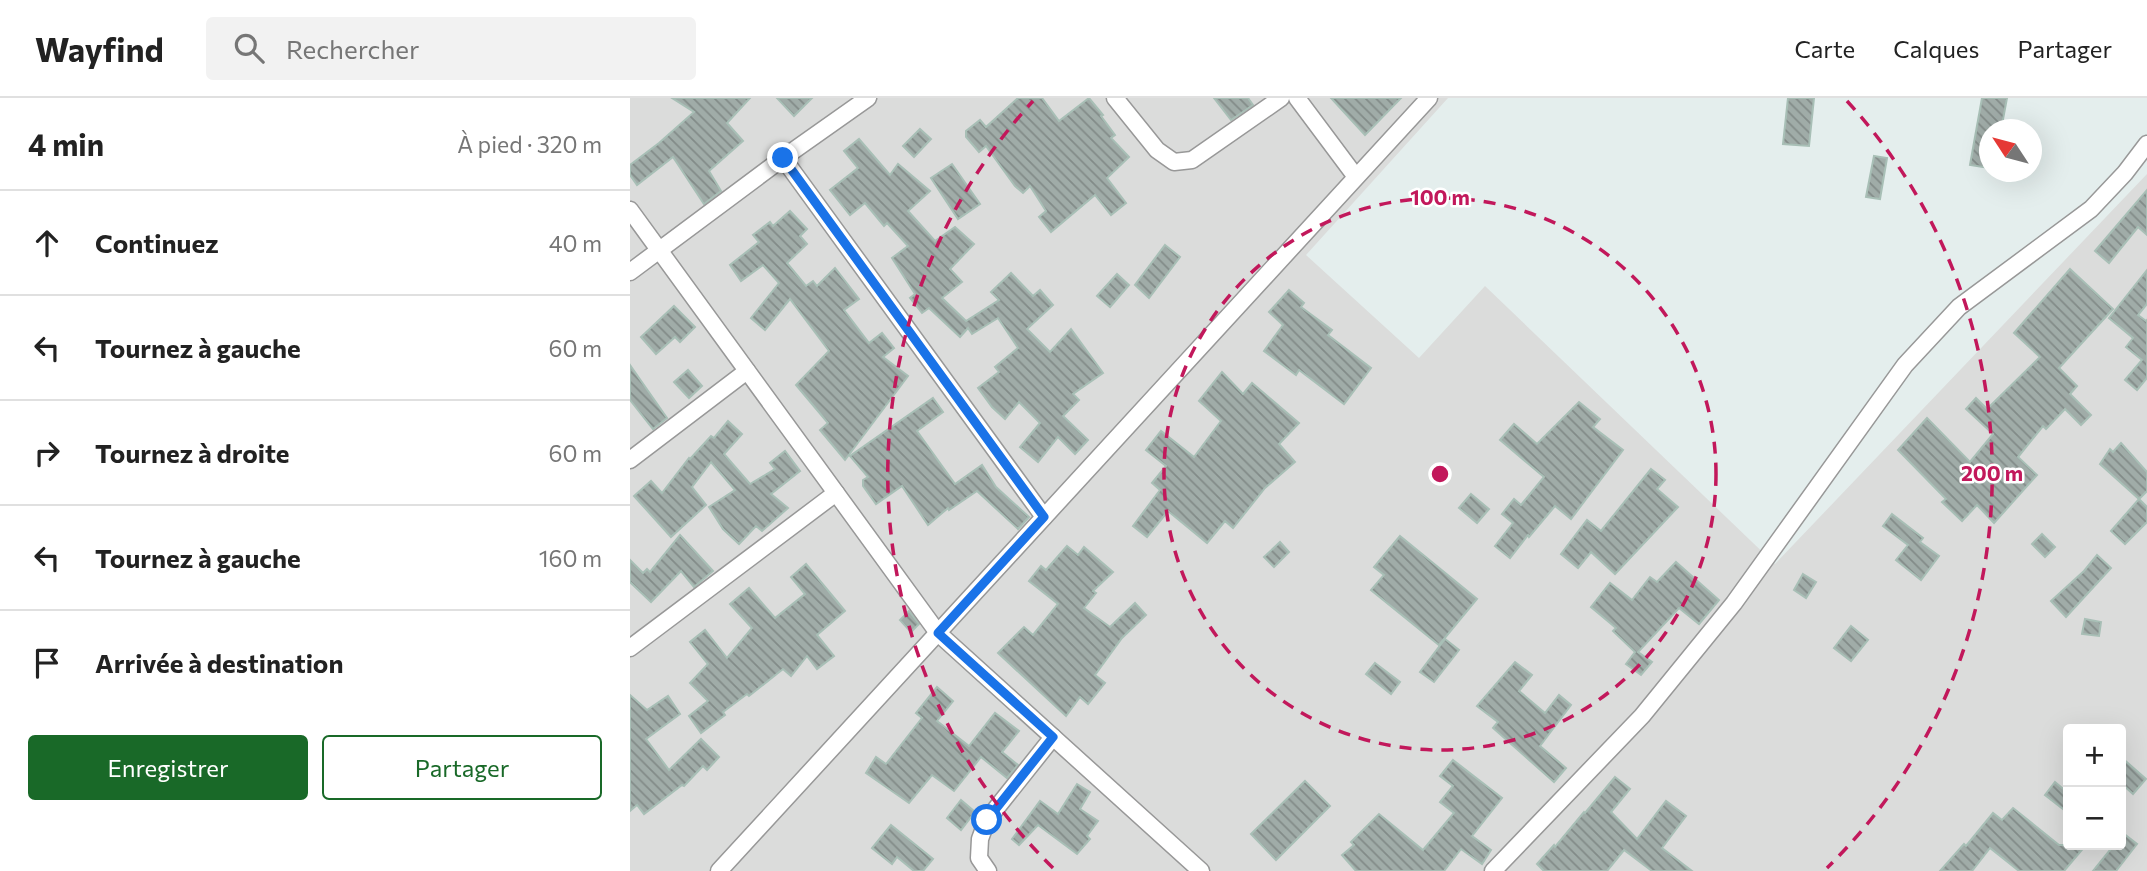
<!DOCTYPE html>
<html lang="fr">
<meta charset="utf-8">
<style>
:root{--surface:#fff;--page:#f2f2f2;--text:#222;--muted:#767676;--line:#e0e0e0;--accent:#196928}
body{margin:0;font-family:Commissioner,sans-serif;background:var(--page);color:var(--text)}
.controls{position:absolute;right:21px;bottom:21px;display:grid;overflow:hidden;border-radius:7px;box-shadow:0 7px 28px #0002}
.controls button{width:63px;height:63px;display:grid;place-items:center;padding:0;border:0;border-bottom:2px solid var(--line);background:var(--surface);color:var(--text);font:35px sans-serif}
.compass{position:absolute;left:1349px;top:21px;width:63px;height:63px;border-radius:50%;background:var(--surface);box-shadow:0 7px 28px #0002;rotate:306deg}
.stop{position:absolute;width:21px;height:21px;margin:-16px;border:5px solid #1a73e8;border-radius:50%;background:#fff}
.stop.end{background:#1a73e8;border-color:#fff;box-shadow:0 2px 7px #0008}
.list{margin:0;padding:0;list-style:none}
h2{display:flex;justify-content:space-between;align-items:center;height:91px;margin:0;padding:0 28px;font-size:30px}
h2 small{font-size:23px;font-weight:400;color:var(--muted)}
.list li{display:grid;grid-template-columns:46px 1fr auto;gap:21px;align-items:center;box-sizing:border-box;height:105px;padding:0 28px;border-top:2px solid var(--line)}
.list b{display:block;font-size:26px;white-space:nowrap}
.list em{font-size:23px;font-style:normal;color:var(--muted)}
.actions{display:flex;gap:14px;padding:21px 28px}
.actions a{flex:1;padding:16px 0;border:2px solid var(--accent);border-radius:7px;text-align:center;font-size:24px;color:var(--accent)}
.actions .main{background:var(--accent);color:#fff}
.icon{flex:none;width:38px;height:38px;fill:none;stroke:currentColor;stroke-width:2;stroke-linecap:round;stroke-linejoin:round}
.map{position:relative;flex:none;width:1517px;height:773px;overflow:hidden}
header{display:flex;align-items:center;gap:42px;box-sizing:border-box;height:98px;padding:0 35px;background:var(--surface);border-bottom:2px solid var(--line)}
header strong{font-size:33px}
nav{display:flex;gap:38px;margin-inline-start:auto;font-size:24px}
.search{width:490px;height:63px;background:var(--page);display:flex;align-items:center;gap:18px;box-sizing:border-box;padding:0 24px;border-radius:7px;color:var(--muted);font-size:26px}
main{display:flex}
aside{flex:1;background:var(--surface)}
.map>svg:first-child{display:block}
.residential{fill:#dbdcdb;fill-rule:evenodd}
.building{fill:url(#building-back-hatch);stroke:#a8bfb6;stroke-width:2}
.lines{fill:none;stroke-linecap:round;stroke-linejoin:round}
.minor-casing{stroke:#989898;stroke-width:19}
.minor{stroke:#fff;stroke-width:16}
.route{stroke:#1a73e8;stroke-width:9}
.ring{fill:none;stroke:#c2185b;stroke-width:3.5;stroke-dasharray:12 9}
.centre{fill:#c2185b;stroke:#fff;stroke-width:3.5}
.ring-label{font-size:21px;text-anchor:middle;font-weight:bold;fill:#c2185b;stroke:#fff;stroke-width:5;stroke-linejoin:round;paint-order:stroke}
</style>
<header>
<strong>Wayfind</strong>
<div class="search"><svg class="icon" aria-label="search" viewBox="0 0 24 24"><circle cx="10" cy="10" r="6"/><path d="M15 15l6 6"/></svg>Rechercher</div>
<nav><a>Carte</a><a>Calques</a><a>Partager</a></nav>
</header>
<main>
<aside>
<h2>4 min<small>À pied · 320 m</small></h2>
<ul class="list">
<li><svg class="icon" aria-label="ahead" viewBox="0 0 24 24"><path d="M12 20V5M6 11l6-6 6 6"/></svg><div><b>Continuez</b></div><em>40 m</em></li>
<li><svg class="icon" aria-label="left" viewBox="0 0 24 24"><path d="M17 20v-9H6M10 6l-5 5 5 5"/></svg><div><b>Tournez à gauche</b></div><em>60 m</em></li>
<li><svg class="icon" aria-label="right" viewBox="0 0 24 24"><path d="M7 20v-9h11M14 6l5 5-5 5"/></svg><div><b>Tournez à droite</b></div><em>60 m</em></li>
<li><svg class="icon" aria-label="left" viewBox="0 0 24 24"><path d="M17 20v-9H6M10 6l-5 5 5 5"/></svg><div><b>Tournez à gauche</b></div><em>160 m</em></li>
<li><svg class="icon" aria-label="arrive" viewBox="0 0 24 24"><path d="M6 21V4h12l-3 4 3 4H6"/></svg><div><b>Arrivée à destination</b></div></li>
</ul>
<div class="actions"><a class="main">Enregistrer</a><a>Partager</a></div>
</aside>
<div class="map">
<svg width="1517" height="773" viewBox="0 0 1517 773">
<defs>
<pattern id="building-back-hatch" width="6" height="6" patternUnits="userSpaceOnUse" patternTransform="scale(1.75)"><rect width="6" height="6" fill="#a0aca8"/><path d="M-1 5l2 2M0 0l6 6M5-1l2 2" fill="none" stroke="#828b88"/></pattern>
</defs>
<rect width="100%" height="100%" fill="#e4eeed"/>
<path class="residential" d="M0,0h818l-142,157 113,103 66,-72 290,278 372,-390v697h-1517zM1438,631h53v116h-53z"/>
<g class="building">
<path d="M42,0h78l-23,25 16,18 -34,30 12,20 -17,13 -31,-47 -36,28 -7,-10v-10l29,-22 35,-31z"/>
<path d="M147,0h35l-18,18z"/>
<path d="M388,0h24l17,23 30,-23 14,17 -2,1 14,19 -4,3 18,19 -22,21 19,25 -15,12 -16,-20 -44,37 -12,-15 7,-6 -16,-25 -7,7 -8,-7 -29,-40 -7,6 -13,-15v-6l14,-11 6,7z"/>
<path d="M584,0h34l5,7 -22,15z"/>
<path d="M701,0h70l-36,37z"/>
<path d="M1158,0h26l-5,48 -26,-2z"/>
<path d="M1352,0h25l-6,32h-11v38l-20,-3z"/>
<path d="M290,31l11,10 -17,18 -11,-11z"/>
<path d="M229,41l31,36 8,-11 32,27 -22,20 27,30 20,-14 19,17 -24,25 12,13 -20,16 24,23 33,-21 -8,-8 20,-19 22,23 7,-6 13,15 -26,24 23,23 21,-23 32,44 -30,21 6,6 -16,16 25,24 -13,14 -17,-17 -20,25 -18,-15 20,-24 -21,-21 -14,17 -13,-12 -14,-19 21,-16 -4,-5 23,-19 -20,-30 -26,16 -4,-6 -8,9 -31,-29 -7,5 -12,-15 5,-4 -23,-36 16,-12 -21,-23 -3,3 -19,-23 -15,12 -20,-25 28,-22 -14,-17z"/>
<path d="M1244,58l13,2 -7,41 -14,-2z"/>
<path d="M322,66l28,40 -22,15 -27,-41z"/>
<path d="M1517,92v45l-9,-8 -29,36 -14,-12z"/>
<path d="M160,113l17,18 -7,7 7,8 -20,19 19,23 7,-5 4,5 18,-18 24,31 -15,11 25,33 13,-10 12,15 -11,9 25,19 -63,84 -25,-30 8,-7 -32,-38 33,-34 -39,-52 -25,31 -14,-12 28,-35 -16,-18 -22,16 -11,-16 29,-23 -6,-7 17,-13 3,4z"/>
<path d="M535,147l15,12 -31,41 -14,-13z"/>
<path d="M1440,171l43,40 -54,59 18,18 -7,8 21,21 -10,10 -16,-16 -19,20 -3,-3 -25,31 19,18 -43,48 -17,-18 -15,16 -20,-19 4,-3 -48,-49 29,-32 43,44 23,-28 -27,-25 10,-11 11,11 53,-52 -26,-24z"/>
<path d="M1517,172v34l-9,11 8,6 1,-1v58l-10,12 -12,-10 17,-20 -16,-13 7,-9 -24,-20z"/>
<path d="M487,176l12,11 -19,22 -13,-11z"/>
<path d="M659,192l15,13 -3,4 31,23 -4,5 43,33 -27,36 -45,-34 -3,5 -32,-24 19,-26 -14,-13z"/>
<path d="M44,208l21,21 -15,15 -5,-5 -19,17 -15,-17z"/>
<path d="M0,267l37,53 -14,11 -23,-29z"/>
<path d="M58,272l14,16 -13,12 -15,-16z"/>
<path d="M592,274l21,22 9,-11 47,40 -20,21 16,18 -30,26 -32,40 -8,-7 -18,22 -39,-32 -21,26 -14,-11 27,-36 -8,-7 14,-17 -20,-16 15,-19 33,26 27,-36 -22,-20z"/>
<path d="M303,300l10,14 -26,19 38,53 27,-19 14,22 33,30 -11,12 -41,-38 -28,19 -1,-2 -20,17 -26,-39 -26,18 -13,-18v-6l5,-3 -18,-21z"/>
<path d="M949,304l21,17 -7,8 30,23 -52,69 -16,-13 -26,31 -1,-2 -18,23 -15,-12 18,-23 -11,-9 12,-15 7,6 23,-28 -44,-37 14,-16 23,20z"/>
<path d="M98,323l14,13 -18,20 26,30 25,-15 -5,-6 15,-12 15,20 -29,23 17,14 -26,23 -6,-5 -17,18 -16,-15 -14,-22 26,-17 -24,-28 -19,25 14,18 -35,32 -37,-41 17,-15 11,12 27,-35 1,1 21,-23 3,2z"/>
<path d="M1491,345l26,29v19l-8,8 -39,-35 10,-15 3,3z"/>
<path d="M1021,371l14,11 -8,9 21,18 -63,67 -24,-22 -13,16 -17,-14 26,-34 14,11z"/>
<path d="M841,396l18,15 -12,14 -18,-15z"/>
<path d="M1509,401l8,8v15l-22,22 -14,-13z"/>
<path d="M1262,416l31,24 -3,4 19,14 -18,24 -25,-20 12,-15 -25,-19z"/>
<path d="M1412,436l13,13 -10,10 -13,-13z"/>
<path d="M50,437l33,36 -19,16 -13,-16 -30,31 -21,-20v-22l13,13 4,-4 3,3z"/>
<path d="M770,438l77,63 -38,46 -68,-55 13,-15 -10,-8z"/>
<path d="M650,444l9,10 -15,15 -10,-10z"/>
<path d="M437,448l11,9 6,-8 29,25 -20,19 3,2 -12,15 26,19 25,-24 11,12 -24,23 -27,37 10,8 -17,21 -8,-7 -14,19 -68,-63 26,-26 9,8 25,-31 -29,-23 12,-15 5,4z"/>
<path d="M1467,457l14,13 -45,49 -15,-16 33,-30z"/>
<path d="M1046,464l43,38 -20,24 -20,-16 -41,44 14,10 -11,13 -15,-11 9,-12 -22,-21 3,-3 -25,-21 19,-24 22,17 18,-23 7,5z"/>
<path d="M176,466l39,47 -28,24 17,21 -17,13 -10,-13 -16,20 -8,-7 -34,27 -2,-2 -24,18 2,3 -24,18 -12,-17 19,-15 -18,-18 18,-19 -18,-22 15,-12 22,28 25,-30 -22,-24 19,-16 26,30 30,-24 -14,-17z"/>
<path d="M1173,476l13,8 -10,16 -12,-8z"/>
<path d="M279,513l10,13 -8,8 -11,-12z"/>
<path d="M1455,521l16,3 -2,14 -17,-2z"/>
<path d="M1221,528l17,14 -17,21 -17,-13z"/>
<path d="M815,541l14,11 -25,32 -14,-10z"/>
<path d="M885,564l17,13 -13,16 26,22 14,-18 12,10 -31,41 26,22 -12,14 -61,-54 5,-6 -21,-16z"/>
<path d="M745,565l25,19 -9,12 -25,-20z"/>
<path d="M307,589l16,14 -16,20 32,25 26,-33 24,18 -17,21 16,13 -11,13 -26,-21 -27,34 -22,-16 -23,28 -43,-30 10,-16 10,7 36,-46 -6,-5z"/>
<path d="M0,597l17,15 21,-14 12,18 -34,25 23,31 32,-31 18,18 -12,13 -4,-4 -19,20 -2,-1 -38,29 -7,-9 -7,6z"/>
<path d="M1491,659l25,22 -13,15 -12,-11z"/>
<path d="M823,662l49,38 -30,38 19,14 -9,14 -21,-15 -17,22h-88l-14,-16 12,-10 -3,-3 28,-28 44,36 31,-37 -14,-11 13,-16 -13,-10z"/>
<path d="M985,679l15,12 -19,23 26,27 29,-38 20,15 -24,32 30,23h-40l-28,-21 -17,21h-63l-7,-7 17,-19 1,2 29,-35 1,1z"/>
<path d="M675,683l25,25 -54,54 -25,-26z"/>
<path d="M1425,684l13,11v20l-23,-18z"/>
<path d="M447,686l13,8 -10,17 18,12 -11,15 3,3 -13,15 -39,-29 -19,20 -7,-6 28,-38 18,13z"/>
<path d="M331,702l14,12 -14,18 -14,-12z"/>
<path d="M1383,710l46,37h27l-22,26h-45l-29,-23 -18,23h-32l24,-27 2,2 27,-33 9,7z"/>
<path d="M261,727l42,34 -10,12h-9l-17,-14 -5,7 -20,-16z"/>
<path d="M1493,735l14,11 -21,27h-23l21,-26h7v-9z"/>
</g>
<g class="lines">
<g class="minor-casing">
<g id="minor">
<path d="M485,0l42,52 17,12 18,-2 89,-62"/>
<path d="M667,0l59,79"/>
<path d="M153,60l261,359"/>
<path d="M0,112l308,423 263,238"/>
<path d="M0,174l153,-114 85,-60"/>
<path d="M0,362l117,-89"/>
<path d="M0,550l206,-155"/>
<path d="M89,773l710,-773"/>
<path d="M358,773l-9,-13 1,-19 7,-19 66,-83"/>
<path d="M863,773l149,-155 92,-113 171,-238 54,-58 132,-98 34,-36 22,-29"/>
</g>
</g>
<use href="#minor" class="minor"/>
</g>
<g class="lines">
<path class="route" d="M153,60l261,359 -106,116 115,104 -66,83"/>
</g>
<g class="ring">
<circle cx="810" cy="376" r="276"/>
<path d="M423 770A552 552 0 0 1 403 3M1217 3A552 552 0 0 1 1197 770"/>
</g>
<circle cx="810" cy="376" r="10" class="centre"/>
<g class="ring-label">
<text x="810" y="107">100 m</text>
<text x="1362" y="383">200 m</text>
</g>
</svg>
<div class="controls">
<button>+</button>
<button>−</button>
</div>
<svg class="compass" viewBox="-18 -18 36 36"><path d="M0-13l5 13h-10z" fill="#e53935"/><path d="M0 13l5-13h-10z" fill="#767676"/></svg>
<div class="stop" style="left:357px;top:722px"></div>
<div class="stop end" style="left:153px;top:60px"></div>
</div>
</main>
